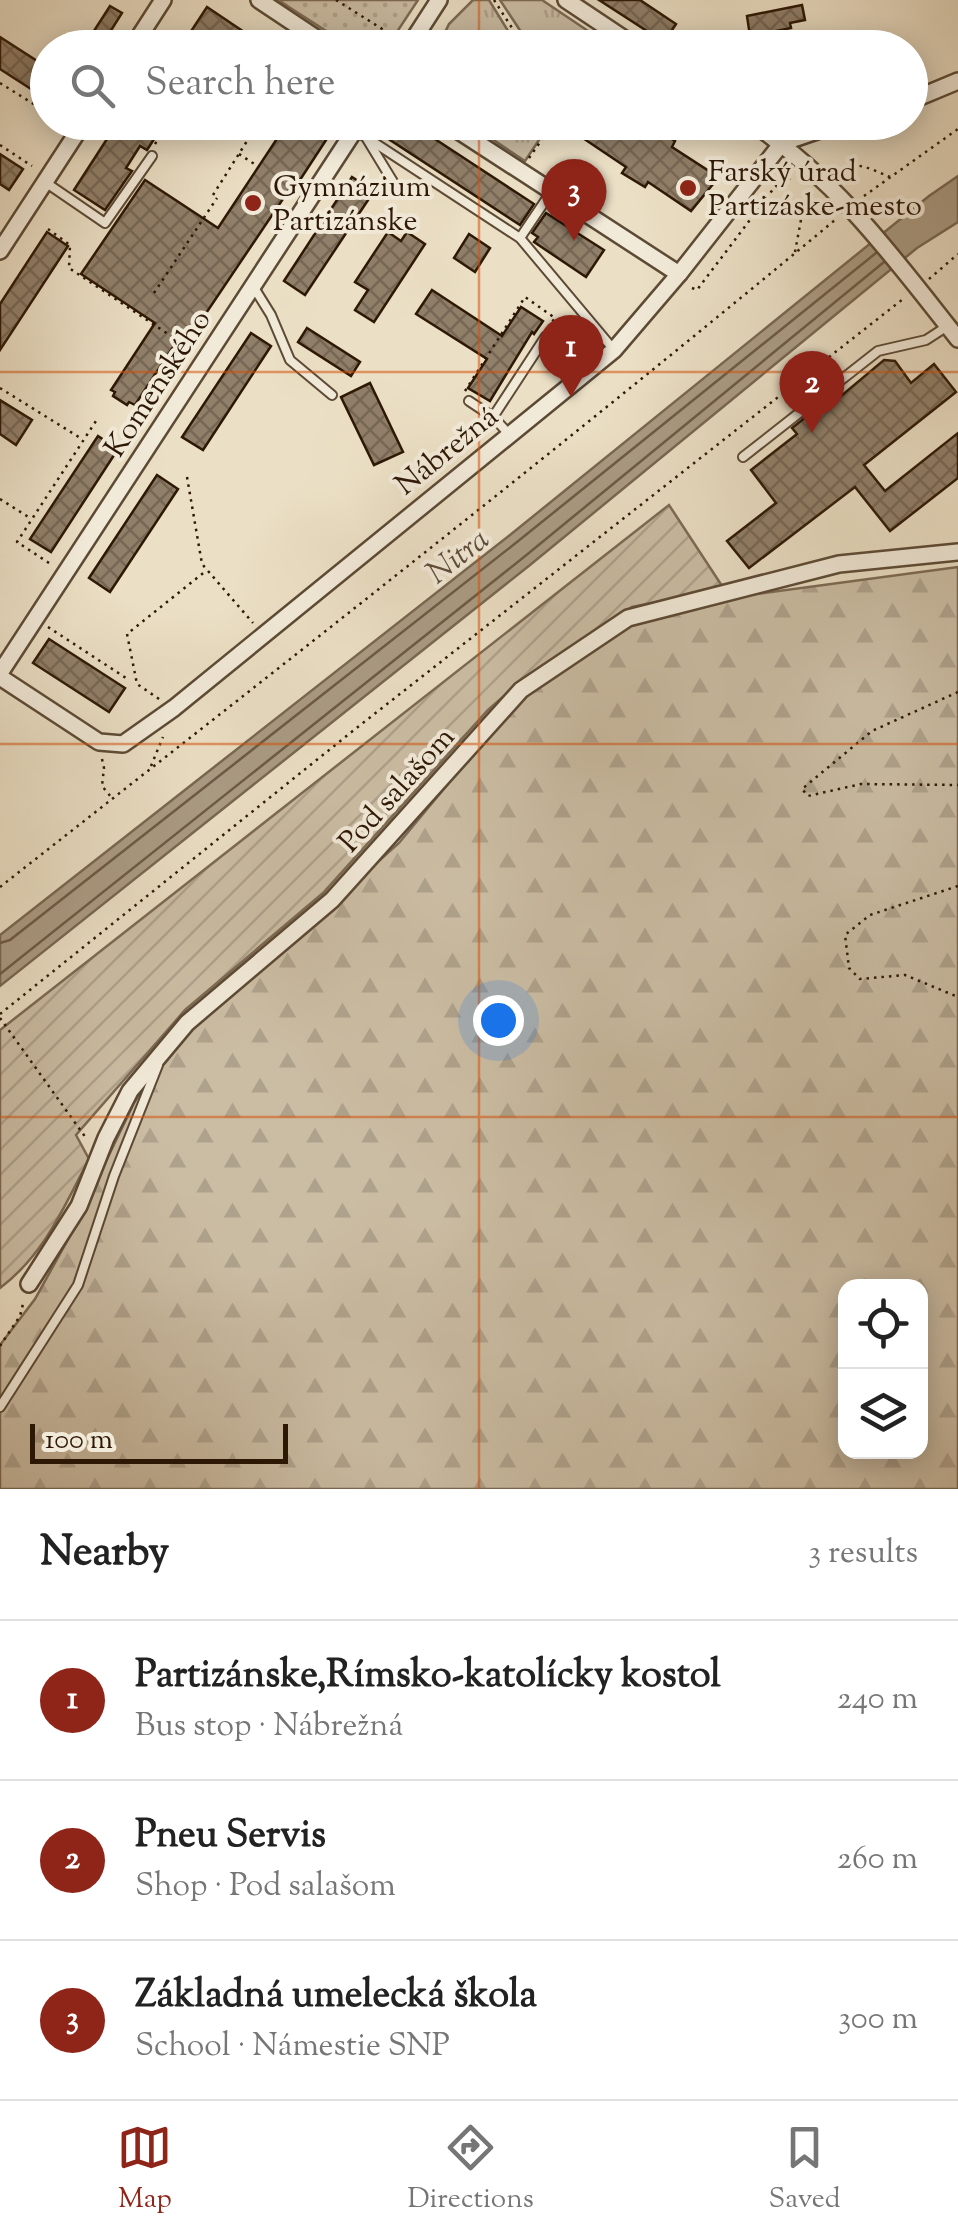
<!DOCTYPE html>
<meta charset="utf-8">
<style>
:root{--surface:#fff;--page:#f2f2f2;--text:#222;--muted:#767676;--line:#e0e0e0;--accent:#8f2418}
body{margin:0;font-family:"Sorts Mill Goudy",serif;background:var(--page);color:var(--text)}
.controls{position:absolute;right:30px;bottom:30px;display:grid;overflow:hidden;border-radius:20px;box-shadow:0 5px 25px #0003}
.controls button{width:90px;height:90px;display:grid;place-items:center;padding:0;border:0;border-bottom:2px solid var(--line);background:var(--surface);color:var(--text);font:50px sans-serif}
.scale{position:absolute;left:30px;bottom:25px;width:258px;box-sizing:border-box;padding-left:10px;border:5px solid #2d1805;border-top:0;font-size:28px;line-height:35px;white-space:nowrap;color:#2d1805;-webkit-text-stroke:8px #f2ead9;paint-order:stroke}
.you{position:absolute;left:498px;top:1020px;width:35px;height:35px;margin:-25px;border:8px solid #fff;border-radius:50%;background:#1a73e8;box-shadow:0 0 0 15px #1a73e833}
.badge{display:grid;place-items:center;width:65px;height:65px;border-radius:50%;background:var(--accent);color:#fff;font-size:32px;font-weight:700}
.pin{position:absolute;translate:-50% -82px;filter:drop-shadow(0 2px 5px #0008)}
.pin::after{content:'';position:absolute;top:52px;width:35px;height:30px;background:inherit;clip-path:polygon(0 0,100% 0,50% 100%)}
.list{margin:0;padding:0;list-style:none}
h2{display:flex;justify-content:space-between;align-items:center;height:130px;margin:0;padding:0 40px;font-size:42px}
h2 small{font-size:32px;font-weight:400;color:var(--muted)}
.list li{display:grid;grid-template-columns:65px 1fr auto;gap:30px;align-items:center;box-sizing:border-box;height:160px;padding:0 40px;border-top:2px solid var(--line)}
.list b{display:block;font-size:38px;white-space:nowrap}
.list p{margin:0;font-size:32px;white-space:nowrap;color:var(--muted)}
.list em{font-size:32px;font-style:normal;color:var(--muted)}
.icon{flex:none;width:55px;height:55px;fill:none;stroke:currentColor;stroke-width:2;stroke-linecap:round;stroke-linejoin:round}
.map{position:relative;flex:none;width:958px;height:1489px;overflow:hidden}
.search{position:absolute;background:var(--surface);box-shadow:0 5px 25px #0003;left:30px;right:30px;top:30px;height:110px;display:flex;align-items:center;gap:25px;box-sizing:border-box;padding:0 35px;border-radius:55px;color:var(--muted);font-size:38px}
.sheet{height:610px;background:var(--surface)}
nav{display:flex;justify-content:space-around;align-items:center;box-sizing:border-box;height:140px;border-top:2px solid var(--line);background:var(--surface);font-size:28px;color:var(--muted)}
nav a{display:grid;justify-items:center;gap:5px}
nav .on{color:var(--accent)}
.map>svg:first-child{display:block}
.grass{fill:url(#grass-tufts);stroke:#7c6a54;stroke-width:2.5}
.forest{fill:url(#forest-firs);stroke:#7c6a54;stroke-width:2.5;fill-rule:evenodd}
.park{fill:url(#park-dots);stroke:#7c6a54;stroke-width:2.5}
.garden{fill:url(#garden-furrows);stroke:#7c6a54;stroke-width:2.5}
.water{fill:#aa9b84;stroke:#786751;stroke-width:2.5}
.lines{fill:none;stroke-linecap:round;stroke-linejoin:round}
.shore{stroke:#6c5a44;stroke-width:2.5}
.building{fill:url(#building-cross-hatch);stroke:#2d1805;stroke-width:2.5}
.service-casing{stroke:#5c4a35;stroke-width:12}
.minor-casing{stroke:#5c4a35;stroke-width:20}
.path{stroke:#2d1805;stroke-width:2.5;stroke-dasharray:2.5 5;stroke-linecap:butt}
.service{stroke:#f2ead9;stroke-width:8}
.minor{stroke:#f2ead9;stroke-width:15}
.grid{fill:none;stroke:#d5520b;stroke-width:2.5;stroke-opacity:0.55}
.poi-dot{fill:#8f2418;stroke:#f2ead9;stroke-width:4}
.labels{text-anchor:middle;stroke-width:8;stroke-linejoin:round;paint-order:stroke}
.poi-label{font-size:30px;fill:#2d1805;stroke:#f2ead9;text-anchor:start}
.street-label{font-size:30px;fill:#2d1805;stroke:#f2ead9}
.water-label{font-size:32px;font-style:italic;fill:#5f4c38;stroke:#f2ead9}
</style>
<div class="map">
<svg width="958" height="1489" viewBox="0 0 958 1489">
<defs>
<pattern id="grass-tufts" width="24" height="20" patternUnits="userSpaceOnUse" patternTransform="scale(2.5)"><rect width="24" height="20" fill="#cbbda4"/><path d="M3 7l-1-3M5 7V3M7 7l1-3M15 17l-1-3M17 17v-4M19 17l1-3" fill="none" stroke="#afa28c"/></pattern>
<pattern id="forest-firs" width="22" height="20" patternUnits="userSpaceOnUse" patternTransform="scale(2.5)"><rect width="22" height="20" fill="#cbbda4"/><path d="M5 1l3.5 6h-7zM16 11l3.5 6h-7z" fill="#afa28c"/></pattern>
<pattern id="park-dots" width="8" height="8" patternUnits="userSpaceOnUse" patternTransform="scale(2.5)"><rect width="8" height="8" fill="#cbbda4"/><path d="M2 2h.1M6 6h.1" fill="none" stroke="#afa28c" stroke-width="1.8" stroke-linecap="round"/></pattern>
<pattern id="garden-furrows" width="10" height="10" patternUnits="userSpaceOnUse" patternTransform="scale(2.5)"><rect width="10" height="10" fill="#cbbda4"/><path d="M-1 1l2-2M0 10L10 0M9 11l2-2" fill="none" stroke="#afa28c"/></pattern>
<pattern id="building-cross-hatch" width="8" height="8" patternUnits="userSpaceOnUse" patternTransform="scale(2.5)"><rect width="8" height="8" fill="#907f69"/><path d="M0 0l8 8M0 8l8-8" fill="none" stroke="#766754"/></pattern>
</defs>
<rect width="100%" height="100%" fill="#ebdfc5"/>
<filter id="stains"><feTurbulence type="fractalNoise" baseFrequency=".002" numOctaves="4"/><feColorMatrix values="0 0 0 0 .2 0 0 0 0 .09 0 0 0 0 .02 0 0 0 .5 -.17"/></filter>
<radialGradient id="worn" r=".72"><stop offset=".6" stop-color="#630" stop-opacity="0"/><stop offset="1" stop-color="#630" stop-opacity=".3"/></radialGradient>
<g class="grass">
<path d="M473,0h16l29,47h-80l11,-23z"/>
<path d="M500,0h42l61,41 -4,6h-68z"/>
<path d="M545,122l4,3 -24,36 -57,-38z"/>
</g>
<path class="forest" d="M958,567v922h-958v-144l35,-46 36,-65 63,-131 20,-32 34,-39 211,-189 116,-140 115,-80 97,-25zM846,1286h74v166h-74z"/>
<path class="park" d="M278,0h140l-31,47h-36z"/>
<path class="garden" d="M669,505l55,84 -92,18 -111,74 -33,29 -165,183 -138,117 -109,125 13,24c-25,48 -45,96 -89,129v-258z"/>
<path class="water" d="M958,176v46l-41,26 -387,317 -530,421v-51l510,-400 419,-339z"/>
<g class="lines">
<g class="shore">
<path d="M0,943l10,-3 507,-398 359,-289"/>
<path d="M0,974l524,-417 360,-295"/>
</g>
</g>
<g class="building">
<path d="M599,0h41l36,24 -12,18z"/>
<path d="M802,5l3,15 -15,3 1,5 -41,8 -3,-20z"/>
<path d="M110,6l12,7 -22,35h-17z"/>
<path d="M207,7l61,41h-88z"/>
<path d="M0,37l48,31v32l-48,-31z"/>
<path d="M118,122h47l-18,28 -7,-4 -14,22 6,3 -27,39 -31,-20z"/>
<path d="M288,122h45l-10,16 3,2 -28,43 -3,-2 -109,162 -7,-5 -44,67 -6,-3 -2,3 -14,-9 2,-4 -4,-2 44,-67 -74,-49 64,-94 73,48z"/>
<path d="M388,122h21l125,82 -14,21 -139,-91z"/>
<path d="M559,122h74l15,10 4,-6 23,15 -3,6 43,28 -5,8 3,1 -22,27 -43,-29 -3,5 -23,-14 4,-6z"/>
<path d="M0,154l23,15 -14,21 -9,-6z"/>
<path d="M352,177l22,14 -69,104 -21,-14z"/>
<path d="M546,213l58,37 -18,27 -52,-35 4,-5 -6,-4z"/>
<path d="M47,232l21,14 -68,104v-46z"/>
<path d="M388,232l13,9 6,-9 18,12 -51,78 -19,-12 13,-20 -13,-8z"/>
<path d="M469,234l21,14 -15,24 -21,-14z"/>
<path d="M432,290l70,46 19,-29 22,14 -9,13 -2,-2 -42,69 -22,-13 19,-29 -71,-45z"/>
<path d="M307,328l53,34 -9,14 -53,-34z"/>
<path d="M251,333l20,13 -68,104 -21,-13z"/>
<path d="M884,360l11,1 16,22 23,-19 22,28 -92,73 21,26 73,-58v45l-68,53 -35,-44 -106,81 -22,-27 49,-38 -25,-33 46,-36 -5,-6 19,-15 5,4z"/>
<path d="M370,383l33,69 -29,13 -33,-68z"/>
<path d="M0,400l32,20 -16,25 -16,-11z"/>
<path d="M98,436l20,13 -67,103 -21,-13z"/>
<path d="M157,475l21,14 -68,103 -21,-14z"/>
<path d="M49,639l76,49 -16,24 -76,-49z"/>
</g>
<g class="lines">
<g class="service-casing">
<g id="service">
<path d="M355,130l165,108 94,112"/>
<path d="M367,139l28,46"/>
<path d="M45,182l60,41 47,-67"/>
<path d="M520,238l31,-46"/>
<path d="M253,286l18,29 19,45 42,35"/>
<path d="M469,401l24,16 16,17"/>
<path d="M493,417l53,-81"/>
<path d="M743,457l135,-106 48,-11 20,-13"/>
<path d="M0,1407l78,-122 36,-109 44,-111"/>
</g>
</g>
<g class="minor-casing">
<g id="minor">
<path d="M259,0l72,48"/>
<path d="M566,0l72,48"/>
<path d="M132,48l31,-48"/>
<path d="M408,48l31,-48"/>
<path d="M910,101l48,-20"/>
<path d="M445,122l234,152"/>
<path d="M751,122c88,60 142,135 207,217"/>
<path d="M0,251l84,-129"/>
<path d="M0,673l360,-551"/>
<path d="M0,677l99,65 24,2 51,-36 440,-358 65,-76 103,-131 61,-21"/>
<path d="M29,1284l50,-78 27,-68 24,-47 57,-68 145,-123 189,-210 107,-72 211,-54 119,-12"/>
</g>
</g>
<g class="path">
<path d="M336,0l59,37"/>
<path d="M494,0l31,48"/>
<path d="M0,83l48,30"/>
<path d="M155,144l14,-22"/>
<path d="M0,145l32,21"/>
<path d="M239,154l20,13"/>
<path d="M529,158l25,-36"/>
<path d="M838,170c16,-11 35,0 52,7"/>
<path d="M213,195l46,-73"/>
<path d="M864,196l94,-67"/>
<path d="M48,229l22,16 -1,23 123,82"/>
<path d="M795,252l8,-43 10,-15"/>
<path d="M929,279l29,-25"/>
<path d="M692,288l5,2 77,-102 8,-7 12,-4"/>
<path d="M154,293l63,-95"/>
<path d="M0,388l82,51"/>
<path d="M465,391l60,-94 30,21 -5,7"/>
<path d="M187,477l15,87 51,59"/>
<path d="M0,499l30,19"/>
<path d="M49,563l-32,-21 79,-121"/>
<path d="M48,627l78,51"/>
<path d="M958,692l-86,39 -70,58 6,7 53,-12 97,1"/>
<path d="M159,699l-22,-15 -10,-50 80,-64"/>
<path d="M102,759l2,9 -2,18 9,11"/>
<path d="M151,766l12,-29"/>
<path d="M958,886l-88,29 -25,20 4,33 11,11 45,-4 53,22"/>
<path d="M0,887c280,-220 561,-439 835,-667"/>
<path d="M0,1014l354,-284 549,-431"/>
<path d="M0,1018l86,120"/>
<path d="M0,1346l20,-30 4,-16"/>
</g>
<use href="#service" class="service"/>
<use href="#minor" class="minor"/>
</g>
<path class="grid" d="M479,0v48M479,122v1367M0,372h958M0,744h958M0,1117h958"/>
<g class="poi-dot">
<circle cx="688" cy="188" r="10"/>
<circle cx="253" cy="203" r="10"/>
</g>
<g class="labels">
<g class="poi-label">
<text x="708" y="181">Farský úrad<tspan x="708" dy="34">Partizáske-mesto</tspan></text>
<text x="273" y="196">Gymnázium<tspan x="273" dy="34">Partizánske</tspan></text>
</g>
<g class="street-label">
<text transform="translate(157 383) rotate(-57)" y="10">Komenského</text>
<text transform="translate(446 450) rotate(-39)" y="10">Nábrežná</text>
<text transform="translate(396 789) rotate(-48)" y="10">Pod salašom</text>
</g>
<g class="water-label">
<text transform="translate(457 555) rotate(-38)" y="11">Nitra</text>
</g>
</g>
<rect width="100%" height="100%" filter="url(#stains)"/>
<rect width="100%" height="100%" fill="url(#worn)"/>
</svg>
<div class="controls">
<button><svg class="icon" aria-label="locate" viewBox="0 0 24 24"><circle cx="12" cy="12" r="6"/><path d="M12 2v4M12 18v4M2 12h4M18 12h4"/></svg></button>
<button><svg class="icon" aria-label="layers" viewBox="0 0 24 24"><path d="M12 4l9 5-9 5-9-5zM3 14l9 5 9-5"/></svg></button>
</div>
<div class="scale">100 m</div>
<div class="you"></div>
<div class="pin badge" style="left:571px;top:397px">1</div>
<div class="pin badge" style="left:812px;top:433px">2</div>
<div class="pin badge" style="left:574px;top:241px">3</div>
<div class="search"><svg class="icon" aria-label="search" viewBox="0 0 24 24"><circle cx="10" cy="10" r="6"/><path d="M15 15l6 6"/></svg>Search here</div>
</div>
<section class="sheet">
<h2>Nearby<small>3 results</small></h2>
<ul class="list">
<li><span class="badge">1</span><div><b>Partizánske,Rímsko-katolícky kostol</b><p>Bus stop · Nábrežná</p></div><em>240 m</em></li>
<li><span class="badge">2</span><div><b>Pneu Servis</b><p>Shop · Pod salašom</p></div><em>260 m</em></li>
<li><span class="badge">3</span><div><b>Základná umelecká škola</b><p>School · Námestie SNP</p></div><em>300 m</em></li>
</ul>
</section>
<nav>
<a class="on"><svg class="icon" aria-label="map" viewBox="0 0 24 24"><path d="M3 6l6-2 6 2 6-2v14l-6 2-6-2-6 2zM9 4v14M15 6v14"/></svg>Map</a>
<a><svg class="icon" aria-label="directions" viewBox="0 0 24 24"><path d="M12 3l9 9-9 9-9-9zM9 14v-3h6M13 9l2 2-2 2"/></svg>Directions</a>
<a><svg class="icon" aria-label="saved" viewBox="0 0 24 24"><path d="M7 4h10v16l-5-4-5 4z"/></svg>Saved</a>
</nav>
